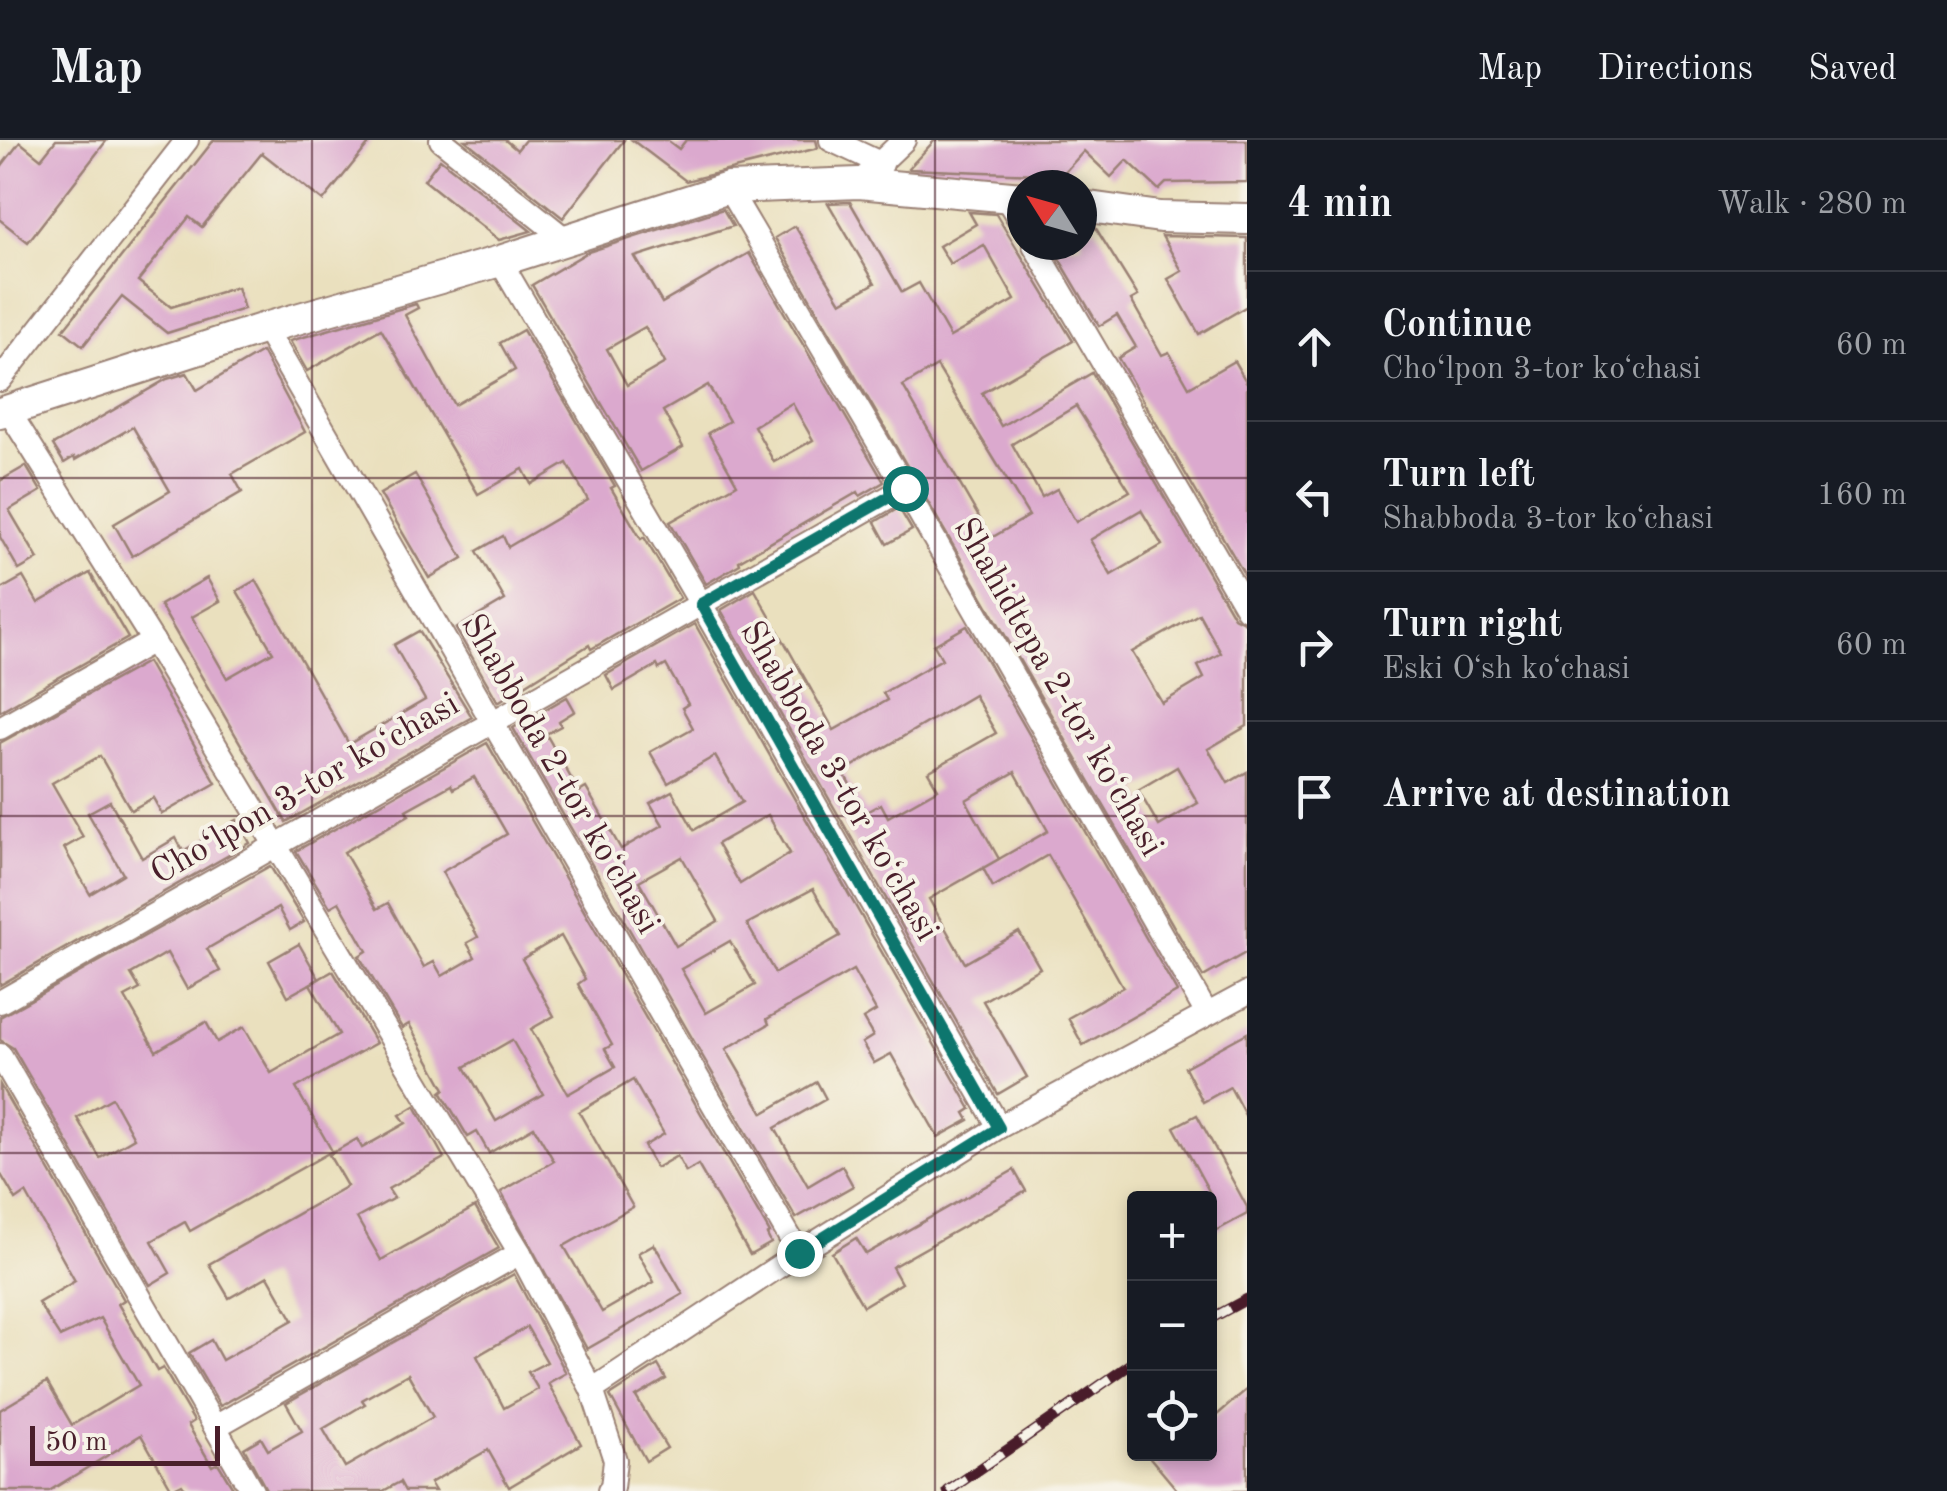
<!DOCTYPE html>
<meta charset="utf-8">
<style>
:root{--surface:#171b24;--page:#20242c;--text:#f1f3f6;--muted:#9ea1a6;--line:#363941}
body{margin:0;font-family:"Old Standard TT",serif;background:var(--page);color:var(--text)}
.controls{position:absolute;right:30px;bottom:30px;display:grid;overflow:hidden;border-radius:10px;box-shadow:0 5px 15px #0003}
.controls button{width:90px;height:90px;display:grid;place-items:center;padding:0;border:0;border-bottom:2px solid var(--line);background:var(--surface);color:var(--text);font:50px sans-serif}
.compass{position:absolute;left:1007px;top:30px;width:90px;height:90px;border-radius:50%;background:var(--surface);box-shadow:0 5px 15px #0003;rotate:307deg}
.scale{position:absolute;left:30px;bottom:25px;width:190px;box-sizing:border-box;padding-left:10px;border:5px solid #4a1f2b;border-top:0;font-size:28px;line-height:35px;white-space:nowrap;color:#4a1f2b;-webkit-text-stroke:8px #f7f3e8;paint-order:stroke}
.stop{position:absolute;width:30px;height:30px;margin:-22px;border:8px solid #0f766e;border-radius:50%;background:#fff}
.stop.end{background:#0f766e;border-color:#fff;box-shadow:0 2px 10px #0008}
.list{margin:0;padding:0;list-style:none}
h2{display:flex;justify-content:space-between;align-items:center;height:130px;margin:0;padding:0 40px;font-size:42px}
h2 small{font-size:32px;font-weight:400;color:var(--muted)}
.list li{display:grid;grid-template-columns:65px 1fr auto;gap:30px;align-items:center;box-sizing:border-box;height:150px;padding:0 40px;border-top:2px solid var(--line)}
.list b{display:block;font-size:38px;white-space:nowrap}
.list p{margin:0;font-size:32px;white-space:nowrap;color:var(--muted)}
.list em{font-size:32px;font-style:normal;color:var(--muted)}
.icon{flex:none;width:55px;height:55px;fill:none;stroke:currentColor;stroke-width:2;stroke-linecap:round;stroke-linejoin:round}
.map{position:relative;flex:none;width:1247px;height:1351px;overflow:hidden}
header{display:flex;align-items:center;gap:60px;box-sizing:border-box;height:140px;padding:0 50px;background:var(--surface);border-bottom:2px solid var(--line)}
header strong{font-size:48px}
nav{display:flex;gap:55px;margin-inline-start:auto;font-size:35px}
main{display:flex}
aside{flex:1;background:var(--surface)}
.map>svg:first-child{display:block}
.building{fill:#dba9ce;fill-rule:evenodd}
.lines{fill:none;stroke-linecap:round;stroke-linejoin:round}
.street-casing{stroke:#9a8074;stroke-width:26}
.secondary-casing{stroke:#9a8074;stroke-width:34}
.street{stroke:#fff;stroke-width:22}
.secondary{stroke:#fff;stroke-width:30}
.rail-casing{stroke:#4a1f2b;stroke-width:11}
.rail{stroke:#f7f3e8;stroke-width:8;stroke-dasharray:22;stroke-linecap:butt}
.route{stroke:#0f766e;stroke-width:12}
.grid{fill:none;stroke:#4a1f2b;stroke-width:2.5;stroke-opacity:0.55}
.labels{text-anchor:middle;stroke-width:8;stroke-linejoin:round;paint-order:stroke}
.street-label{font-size:35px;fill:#4a1f2b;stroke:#f7f3e8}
</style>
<header>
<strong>Map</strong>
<nav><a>Map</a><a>Directions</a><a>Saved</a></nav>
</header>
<main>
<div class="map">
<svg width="1247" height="1351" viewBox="0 0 1247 1351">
<rect width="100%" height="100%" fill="#f7f3e8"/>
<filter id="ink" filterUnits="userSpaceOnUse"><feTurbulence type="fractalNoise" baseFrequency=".01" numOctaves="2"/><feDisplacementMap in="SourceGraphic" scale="20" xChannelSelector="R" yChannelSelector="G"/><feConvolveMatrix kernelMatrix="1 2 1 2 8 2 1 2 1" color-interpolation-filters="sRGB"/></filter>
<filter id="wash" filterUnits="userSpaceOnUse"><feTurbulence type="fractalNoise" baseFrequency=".0048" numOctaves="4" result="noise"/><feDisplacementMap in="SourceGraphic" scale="40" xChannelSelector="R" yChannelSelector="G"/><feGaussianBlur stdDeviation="2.25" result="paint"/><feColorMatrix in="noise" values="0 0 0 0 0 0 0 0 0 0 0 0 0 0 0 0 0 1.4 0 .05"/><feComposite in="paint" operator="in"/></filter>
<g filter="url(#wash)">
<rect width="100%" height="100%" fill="#eae0be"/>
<g id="blocks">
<g class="building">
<path d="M56,0h51l-79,102 -28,-22v-52l20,-26 21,17z"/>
<path d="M214,0h158l-49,61 -61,-48 -60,74 -13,-10 -51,64 33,26 66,-20 7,22 -77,24 -45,-36 -39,49 -20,-16z"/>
<path d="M465,0h40l12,10 8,-10h99l-61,78z"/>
<path d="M632,0h35l12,9 7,-9h130l2,8 -132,33z"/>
<path d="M935,0h312v42l-81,1 -7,7 -32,-30 -16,17 -27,-26 -22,24 -154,-6z"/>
<path d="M440,19l91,72 -32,9 -75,-60z"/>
<path d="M850,62l52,90 17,-9 31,54 65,-37 -31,-55 -34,19 -11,-18 37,-22 -7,-12 27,2 77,127 -91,52 19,33 91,-53 142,244 13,7v102l-39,23 20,34 19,-11v180l-44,25 -428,-739 20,-12 46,76 34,-19 -47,-80zM937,226l92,150 -38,22 -88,-152zM1076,266l54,85 -54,31 -19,-33 -15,8 -30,-53zM1141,370l21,35 -51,30 -21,-35zM1199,474l22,39 -23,13 6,12 -42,25 -30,-51zM1177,627l21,36 -39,23 -21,-36z"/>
<path d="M723,69l10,17 -98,31 27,46 87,-50 135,229 -24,14 -2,-4 -119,69 1,3 -34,20 -36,-62 67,-38 -29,-51 21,-12 -21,-36 -45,26 20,36 -42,24 -109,-186 56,-33zM645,187l20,36 -38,22 -20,-36zM792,263l21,37 -39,22 -20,-36z"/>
<path d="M1095,87l43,69 -7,4 31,55 7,-3 20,35 45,-26 13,22v196l-129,-221 18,-11 -19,-32 -18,11 -45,-76 9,-5h19v-11z"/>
<path d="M1162,96l85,2v68l-48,28 -31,-55 14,-8z"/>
<path d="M416,164l2,4 -13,7 49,90 61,-35 -15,-27 23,-13 92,156 -4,2 30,51 3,-2 36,61 -89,51 -2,-4 -91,57 -42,-73 49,-29 -28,-49 26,-15 5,11 80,-47 -21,-37 -36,21 -8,-15 -45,25 -97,-165 -74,42 -17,-30z"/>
<path d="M262,212l43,80 -73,42 10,18 -110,64 -18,-32 56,-33 -37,-64 -58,33 -1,-3 -10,6 -11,-18 114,-66 20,-6 10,17z"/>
<path d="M26,326l15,25 -32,19 29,49 -19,11 -19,-33v-56z"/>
<path d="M415,334l48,84 -34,20 -49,-84z"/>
<path d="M899,368l13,22 -25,14 -12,-22z"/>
<path d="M90,433l38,65 -128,73v-121l23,-13 15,26z"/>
<path d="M207,438l13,23 -28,16 35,61 46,-26 -36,-61 19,-11 93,164 76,-44 -31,-55 25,-14 53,86 -186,105 -126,-217z"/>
<path d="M755,450l79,140 53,-30 -4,-7 59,-34 -8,-14 33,-19 210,366 -94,53 -15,-27 55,-31 -40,-71 -35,-61 -55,32 -10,-19 65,-37 -33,-59 -49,28 33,59 -70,40 36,64 54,-31 21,36 -57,33 44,76 -29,17 -277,-484zM974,555l22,38 -68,39 10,17 -50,28 -7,-13 -15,8 -23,-40z"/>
<path d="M695,484l276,485 -6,4 4,7 -31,17 -47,-83 -17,9 -12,-20 11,-7 -10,-17 13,-8 -23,-41 -86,49 2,5 -43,25 37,64 54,-31 9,17 -51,29 33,58 34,-20 11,20 -57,32 -283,-490 54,-31 8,14 -16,10 2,5 -15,8 33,58 7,-4 35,61 42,-24 -13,-22 22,-12 22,39 48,-28 -27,-46 -47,27 -18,-31 43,-24 -11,-20 6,-4 -22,-39 -7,4 -2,-4 -43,25 -8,-15zM768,675l22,38 -50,31 -23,-40zM682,717l36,64 -42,25 -37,-65zM813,749l27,47 -65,37 -28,-49zM730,801l25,44 -49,28 -25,-44z"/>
<path d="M147,522l69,121 -54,31 -9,-16 -22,12 -31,-54 -48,27 31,54 -19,11 26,46 33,-20 -35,-61 22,-12 32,57 34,-20 7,13 54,-31 13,23 -250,142v-242z"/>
<path d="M487,603l283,490 -3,2 4,8 -21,12 -52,-90 -12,7 -9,-16 -21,12 -12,-22 20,-12 -31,-54 -54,32 54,95 -69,39 38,66 52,-30 -16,-29 16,-9 29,50 -96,55 -86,-157 53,-31 -20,-34 -45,26 -12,-21 -9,5 -27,-45 4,-3 -36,-65 -7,4 -43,-72 8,-5 -28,-49 -9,5 -34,-56zM474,637l33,57 -65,38 36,65 -11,6 8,14 -33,19 -8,-14 -10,5 -36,-64 -11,6 -33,-57 65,-37 -3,-5 45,-25 2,4zM561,796l24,43 -7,5 34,61 -7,4 10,18 -47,27 -37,-65 23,-13 -32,-57zM512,900l31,54 -47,27 -31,-54z"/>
<path d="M270,726l34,56 -14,8 -12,-22 -71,41 13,22 -33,18 -20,-36 -36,21 9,15 -15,8 31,54 50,-29 11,20 27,-15 27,46 68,-39 -29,-50 23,-13 43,72 -80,45 36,63 -142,80 -5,-9 -33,19 18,32 -20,12 -137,-237 -13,-8v-23zM112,958l22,40 -34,20 -23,-40z"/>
<path d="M299,804l20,35 -31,17 -19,-35z"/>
<path d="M1247,893v86l-17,-32 -27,15 -18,-35z"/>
<path d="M0,945l124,215 -6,4 39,67 6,-3 31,53 -6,4 24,41 6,-3 17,28h-48l-5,-7 -10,5 -31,-54 -92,56h-49v-81l47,-28 25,43 67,-40 -39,-67 -40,19 -22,-34 37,-22 -49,-88 -10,7 -16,-27z"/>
<path d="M415,966l29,52 -56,31 6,9 -37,20 24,42 94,-53 24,41 -279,158 -31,-53 22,-13 11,20 71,-40 -25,-44 -39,22 -20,-34 138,-78 -18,-31 28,-16 5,9 44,-25 -6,-8z"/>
<path d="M1197,975l50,92v7l-37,20v-41l-36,-66z"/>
<path d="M1014,1030l12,21 -134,76 9,16 -38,23 -31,-53 24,-15 10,16z"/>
<path d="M514,1134l52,99 -18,10 33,61 -72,43 -21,-37 -58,33 5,8h-30l-5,-9 -17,9h-116l-23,-43 17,-10 7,12 34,-19 -16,-28zM527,1187l20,35 -19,10 10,17 -34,19 -27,-52zM408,1234l25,43 -88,50 -22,-38 42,-25 -3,-4z"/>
<path d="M658,1225l8,14 -30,18 31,51 -21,13 -36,-65z"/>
<path d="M1247,1249v102h-69l-31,-37h63v-33z"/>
</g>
</g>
</g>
<g filter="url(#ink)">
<use href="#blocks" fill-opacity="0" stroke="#9a8074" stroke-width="2.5"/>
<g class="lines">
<g class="street-casing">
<g id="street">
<path d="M441,0l123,98"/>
<path d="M831,0l51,24"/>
<path d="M859,43l45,-43"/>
<path d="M728,48l177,300 302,526"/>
<path d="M1005,56l17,28"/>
<path d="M1034,105l213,364"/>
<path d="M500,121l201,343 298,523"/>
<path d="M265,188l534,925"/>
<path d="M0,240l187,-240"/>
<path d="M8,270l145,231 367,612 72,137"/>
<path d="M0,588l153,-87"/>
<path d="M0,862l905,-514"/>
<path d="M0,915l252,436"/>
<path d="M215,1287l305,-174"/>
<path d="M609,1351l3,-3 3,-28 -23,-70 207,-137 200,-126 248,-134"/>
</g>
</g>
<g class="secondary-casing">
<g id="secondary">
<path d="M1082,66l78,11 87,2"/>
<path d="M0,273l265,-85 235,-67 228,-73 131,-5 163,15"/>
</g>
</g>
<use href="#street" class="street"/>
<use href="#secondary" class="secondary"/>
<g class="rail-casing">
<g id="rail">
<path d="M1210,1179l37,-20"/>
<path d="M948,1351l186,-129"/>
</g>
</g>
<use href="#rail" class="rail"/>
</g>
</g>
<g class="lines" filter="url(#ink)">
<path class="route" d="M799,1113l200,-125 -298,-524 204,-116"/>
</g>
<path class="grid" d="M312,0v1351M624,0v1351M935,0v1351M0,338h1247M0,676h1247M0,1013h1247"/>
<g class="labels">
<g class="street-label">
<text transform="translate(1060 546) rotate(60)" y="12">Shahidtepa 2-tor koʻchasi</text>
<text transform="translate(562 633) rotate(60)" y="12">Shabboda 2-tor koʻchasi</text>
<text transform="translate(841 640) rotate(60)" y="12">Shabboda 3-tor koʻchasi</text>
<text transform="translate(304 647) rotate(-30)" y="12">Cho‘lpon 3-tor koʻchasi</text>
</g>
</g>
</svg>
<div class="controls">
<button>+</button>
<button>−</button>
<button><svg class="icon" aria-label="locate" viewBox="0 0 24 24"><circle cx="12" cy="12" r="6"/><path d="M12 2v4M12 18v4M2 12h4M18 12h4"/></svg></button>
</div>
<svg class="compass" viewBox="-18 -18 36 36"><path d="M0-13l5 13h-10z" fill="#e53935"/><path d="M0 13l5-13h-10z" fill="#9ea1a6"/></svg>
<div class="scale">50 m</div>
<div class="stop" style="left:905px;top:348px"></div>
<div class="stop end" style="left:799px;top:1113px"></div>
</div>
<aside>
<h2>4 min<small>Walk · 280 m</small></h2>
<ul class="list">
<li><svg class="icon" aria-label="ahead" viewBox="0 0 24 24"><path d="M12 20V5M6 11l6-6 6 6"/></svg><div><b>Continue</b><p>Cho‘lpon 3-tor koʻchasi</p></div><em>60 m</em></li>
<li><svg class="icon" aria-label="left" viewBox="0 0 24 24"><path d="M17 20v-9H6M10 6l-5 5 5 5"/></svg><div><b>Turn left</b><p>Shabboda 3-tor koʻchasi</p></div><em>160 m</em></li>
<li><svg class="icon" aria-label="right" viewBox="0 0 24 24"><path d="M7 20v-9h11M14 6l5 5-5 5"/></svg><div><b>Turn right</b><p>Eski Oʻsh koʻchasi</p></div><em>60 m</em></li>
<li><svg class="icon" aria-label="arrive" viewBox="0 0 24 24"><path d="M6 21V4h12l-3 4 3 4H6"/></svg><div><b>Arrive at destination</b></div></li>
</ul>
</aside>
</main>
